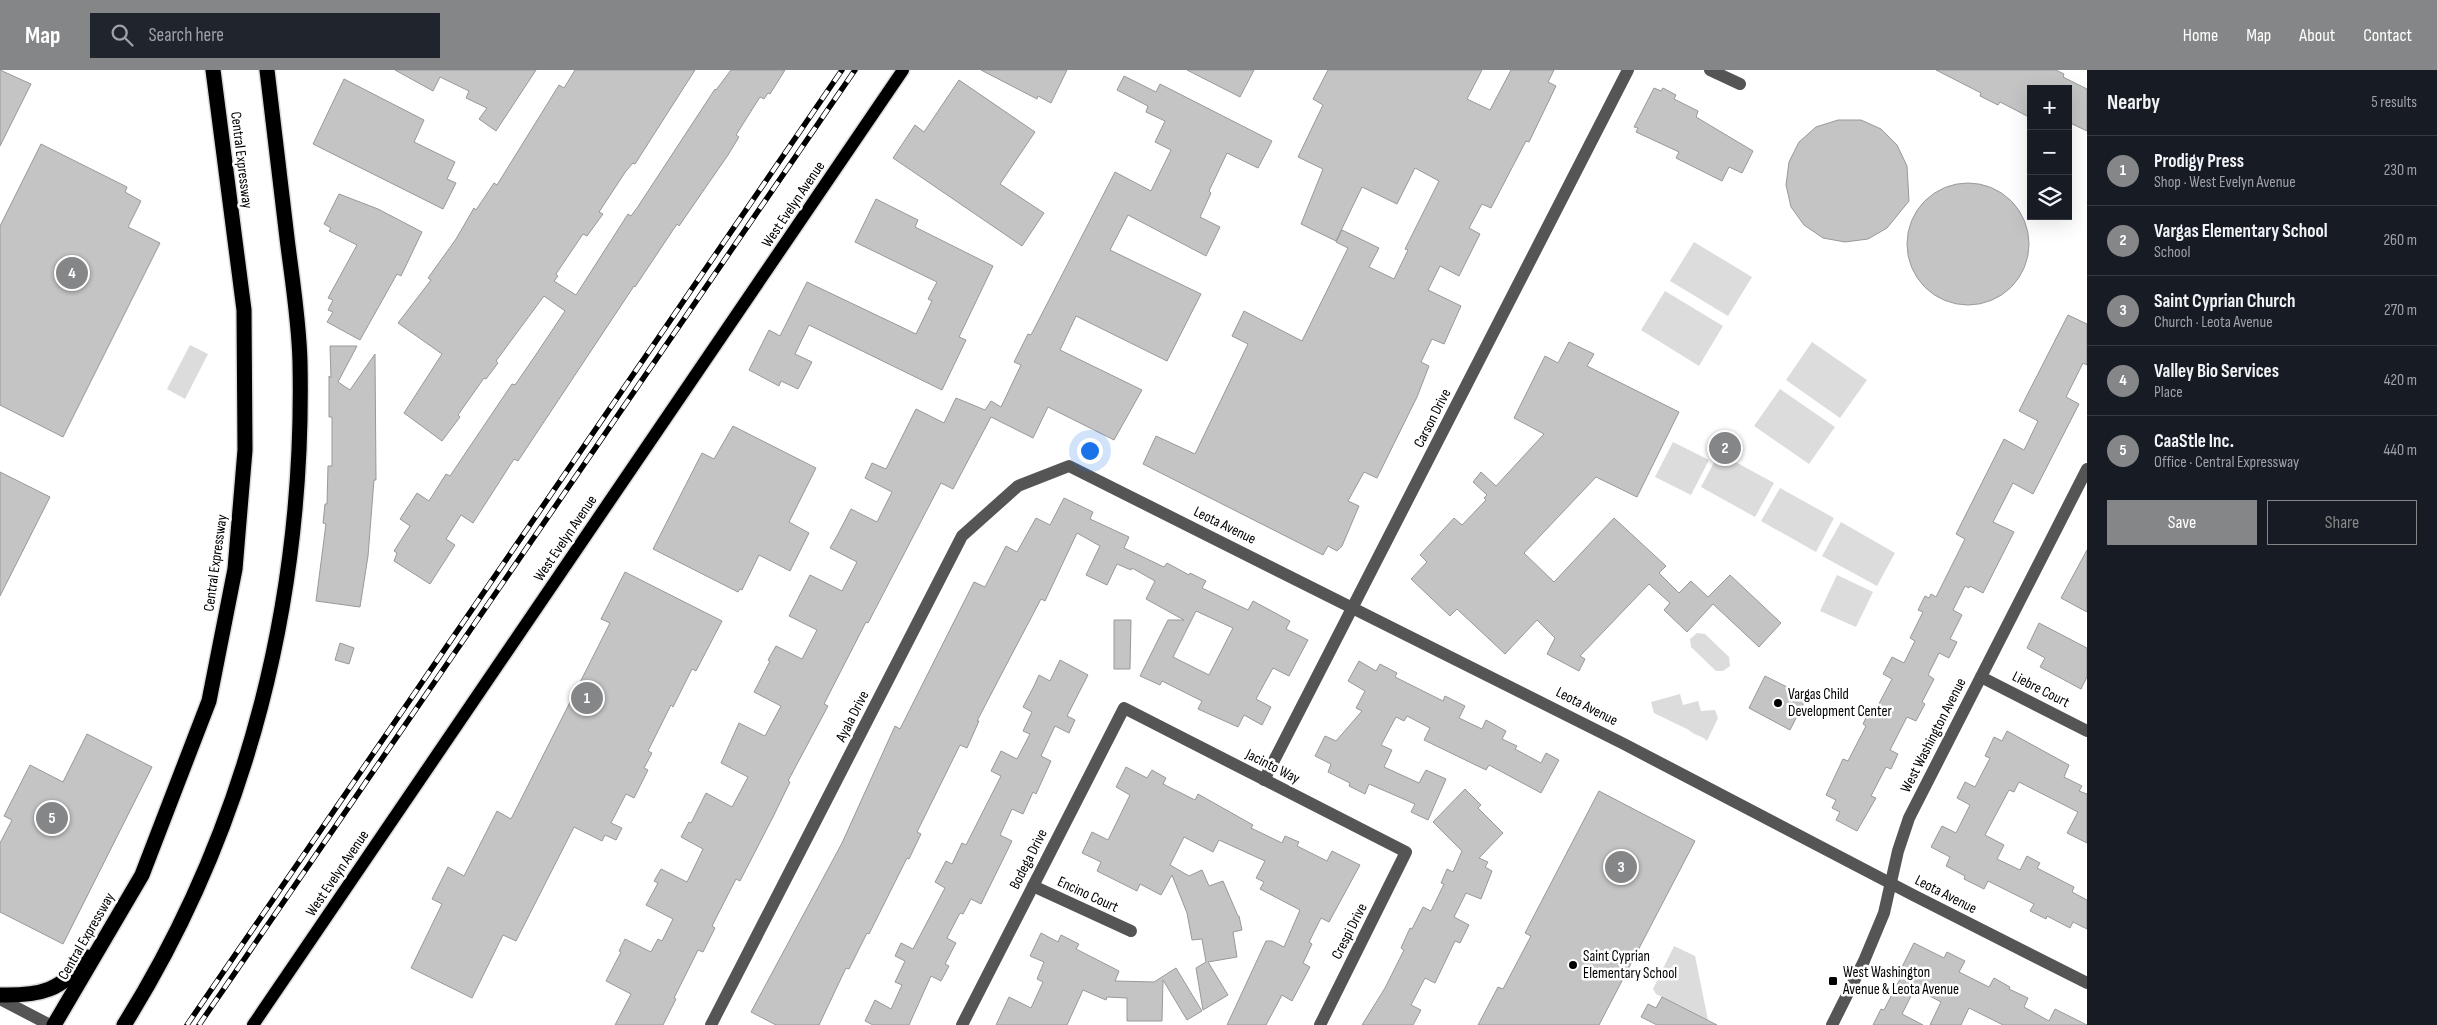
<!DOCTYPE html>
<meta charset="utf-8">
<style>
:root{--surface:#171b24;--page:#20242c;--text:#f1f3f6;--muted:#9ea1a6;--line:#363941;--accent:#858687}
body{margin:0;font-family:"Sofia Sans Condensed",sans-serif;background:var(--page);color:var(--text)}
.controls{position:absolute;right:15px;top:15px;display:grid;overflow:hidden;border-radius:0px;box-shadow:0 5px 20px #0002}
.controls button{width:45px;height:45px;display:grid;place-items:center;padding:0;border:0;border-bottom:1px solid var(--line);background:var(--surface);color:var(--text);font:25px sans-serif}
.you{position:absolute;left:1089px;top:380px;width:18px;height:18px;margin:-12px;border:4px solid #fff;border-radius:50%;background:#1a73e8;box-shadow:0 0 0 8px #1a73e833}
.badge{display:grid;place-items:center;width:32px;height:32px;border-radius:50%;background:var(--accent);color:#fff;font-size:16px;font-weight:700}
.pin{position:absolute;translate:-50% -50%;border:2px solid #fff;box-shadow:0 1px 5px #0006}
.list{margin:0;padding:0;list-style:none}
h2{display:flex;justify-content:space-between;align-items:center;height:65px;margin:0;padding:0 20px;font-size:21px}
h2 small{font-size:16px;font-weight:400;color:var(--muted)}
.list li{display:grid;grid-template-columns:32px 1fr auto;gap:15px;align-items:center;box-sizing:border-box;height:70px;padding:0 20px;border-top:1px solid var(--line)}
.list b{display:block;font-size:19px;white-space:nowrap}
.list p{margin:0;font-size:16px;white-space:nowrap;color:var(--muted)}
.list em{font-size:16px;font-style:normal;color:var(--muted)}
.actions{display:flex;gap:10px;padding:15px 20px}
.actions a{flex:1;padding:11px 0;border:1px solid var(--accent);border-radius:0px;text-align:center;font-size:18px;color:var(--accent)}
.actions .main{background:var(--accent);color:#fff}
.icon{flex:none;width:28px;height:28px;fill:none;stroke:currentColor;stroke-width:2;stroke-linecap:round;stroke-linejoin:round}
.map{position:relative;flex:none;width:2087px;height:955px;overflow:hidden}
header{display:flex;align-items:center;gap:30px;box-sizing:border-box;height:70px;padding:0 25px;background:var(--accent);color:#fff}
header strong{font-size:24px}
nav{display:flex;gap:28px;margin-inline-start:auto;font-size:18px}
.search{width:350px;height:45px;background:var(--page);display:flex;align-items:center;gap:12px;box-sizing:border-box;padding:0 18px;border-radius:0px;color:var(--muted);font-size:19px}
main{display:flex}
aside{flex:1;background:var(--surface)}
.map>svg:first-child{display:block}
.green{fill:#dcdcdc}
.building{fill:#c4c4c4;stroke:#999;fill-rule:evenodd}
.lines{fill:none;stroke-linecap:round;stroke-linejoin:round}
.major-casing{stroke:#dbdbdb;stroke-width:15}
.highway-casing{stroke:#dbdbdb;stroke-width:18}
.minor{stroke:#555;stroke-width:12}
.major{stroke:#000;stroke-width:12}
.highway{stroke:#000;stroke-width:15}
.rail-casing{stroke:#000;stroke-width:5.5}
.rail{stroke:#fff;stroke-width:4;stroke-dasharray:11;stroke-linecap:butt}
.poi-dot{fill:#000;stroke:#fff;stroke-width:2}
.labels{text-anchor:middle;stroke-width:5;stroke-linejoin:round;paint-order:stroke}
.street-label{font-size:15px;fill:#000;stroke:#fff}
.poi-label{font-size:15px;fill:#000;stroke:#fff;text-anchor:start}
</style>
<header>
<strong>Map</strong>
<div class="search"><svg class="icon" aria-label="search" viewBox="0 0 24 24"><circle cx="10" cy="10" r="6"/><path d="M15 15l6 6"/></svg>Search here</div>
<nav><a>Home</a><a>Map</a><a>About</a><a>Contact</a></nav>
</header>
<main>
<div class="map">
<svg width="2087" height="955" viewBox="0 0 2087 955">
<rect width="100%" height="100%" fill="#fff"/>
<g class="green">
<path d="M1694,172l58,35 -24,39 -58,-35z"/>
<path d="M1665,221l58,35 -24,40 -58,-36z"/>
<path d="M1812,272l55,38 -27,38 -54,-38z"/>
<path d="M190,275l18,9 -23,45 -18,-10z"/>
<path d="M1780,319l55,38 -26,37 -55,-38z"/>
<path d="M1673,372l36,18 -18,35 -36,-18z"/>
<path d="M1719,383l55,30 -19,34 -54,-30z"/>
<path d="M1780,418l54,30 -18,34 -55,-31z"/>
<path d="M1841,452l54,31 -18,33 -55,-30z"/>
<path d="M1837,505l36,17 -17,35 -36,-16z"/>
<path d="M1697,563l8,1 24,23 1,9 -7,5h-7l-25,-24 -1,-8z"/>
<path d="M1680,624l3,11 15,-4 3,10 14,-1 3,8 -11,23c-6,-6 -12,-5 -18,-11l-35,-17 -3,-11z"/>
<path d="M1674,876l21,10 13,64 -52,-26 -3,-5z"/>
</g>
<g class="building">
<path d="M0,0l31,14 -31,62z"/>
<path d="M395,0h141l-40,61 -17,-12 8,-11 -21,-10 3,-7 -29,-14 -7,14z"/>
<path d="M575,0h120l-60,94 -2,-1 -7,8 -27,41 4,2 -16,22 -4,-2 -27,40 2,2 -4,5 22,14 52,-81 3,2 6,-8 78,-119 1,1 15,-20h54l-15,24 -2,-1 -4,6 -4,-2 -24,38 3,2 -11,18 -49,71 -2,-2 -42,63 -1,-1 -116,175 -4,-2 -41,64 -12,-8 -15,24 9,6 -25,39 -36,-23 3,-8 -3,-2 16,-25 -10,-7 17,-26 12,8 17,-27 4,2 62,-92 3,1 20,-29 30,-45 -21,-15 -48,65 2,2 -12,16 -2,-1 -26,37 2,2 -18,24 -38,-28 38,-59 -44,-31 33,-43 -3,-2 28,-39 18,-31 2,2 18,-27 3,2 62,-100 5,3z"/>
<path d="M981,0h86l-16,33 -13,-7 -1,3z"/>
<path d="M1187,0h67l-14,27z"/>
<path d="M1328,0h154l-15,29 23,11 21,-40h43l-6,12 8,4 -27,56 -3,-1 -35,67 -9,-4 -13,24 11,6 -21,42 -19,-10 -12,24 33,16 -17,38 -12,-5 -11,23 8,4 -12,31 -40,81 -13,-6 -16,29 11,5 -17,40 -5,5 -9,-5 -5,9 -180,-91 13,-28 39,18 53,-110 -16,-8 12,-25 58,30 46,-93 -12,-6 6,-12 37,18 -10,19 25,12 14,-29 -3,-1 34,-68 -24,-13 -18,36 -35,-17 -26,54 -35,-17 22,-55 -25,-12 25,-52 -10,-6z"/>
<path d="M1936,0h120l8,4 -1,3 24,12v42l-19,-9v-33h-37v29l-31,-16 -2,3 -18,-9 1,-3z"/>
<path d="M1124,6l32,16 4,-8 112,57 -14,27 -31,-15 -18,38 2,2 -11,24 20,10 -14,29 -78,-41 -18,35 91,44 -34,67 -91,-45 -16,34 82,40 -28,50 -66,-33 -15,31 -42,-21 -38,72 -12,-6 -73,140 -2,-1 -42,82 4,2 -40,75 2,1 -17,35 -33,64 -4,-2 -24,47 3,2 -12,24 -5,-2 -24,48 2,1 -13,26h-48l16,-31 -25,-13 15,-29 -2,-1 6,-12 26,13 7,-13 4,2 11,-22 -27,-14 12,-22 -4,-2 7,-12 26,13 16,-33 -22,-12 8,-15 2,1 15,-30 26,14 16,-30 -27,-14 18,-40 26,13 16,-30 -27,-14 16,-31 -2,-1 8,-14 26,13 15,-29 -28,-14 21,-41 32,16 15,-29 -27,-14 8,-14 13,-25 26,13 15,-30 -27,-14 7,-15 14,6 30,-60 28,14 12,-25 29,12 6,-9 10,6 20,-42 -7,-3 14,-28 3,1 84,-163 36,19 20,-41 -16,-8 10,-21 -19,-9 2,-6 -31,-16z"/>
<path d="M344,9l80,41 -10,22 41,20 -8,17 9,4 -13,26 -130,-65z"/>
<path d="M959,10l76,52 -35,52 44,29 -22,33 -129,-88 22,-33 9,7z"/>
<path d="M1654,18l7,3 2,-3 13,7 -2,4 24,12 -2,6 57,34 -11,22 -13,-6 -7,14 -46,-23 3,-6 -43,-20 2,-4 -4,-1z"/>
<path d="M1838,50h23l20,9 16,16 10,21 2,35 -22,27 -19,11 -23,3 -22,-4 -19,-13 -13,-18 -5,-22 3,-23 10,-20 17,-15z"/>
<path d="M41,74l86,43 -2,5 16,9 -13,26 32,16 -97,194 -63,-32v-179z"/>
<circle cx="1968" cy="174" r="61"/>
<path d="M339,124l39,15 44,23 -21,44 -4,-2 -37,66 -33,-18 6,-10 -5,-2 5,-10 -5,-2 29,-53 -28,-14 2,-3 -7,-4z"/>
<path d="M876,129l42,21 -3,7 78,39 -34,71 7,3 -24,50 -133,-65 -14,29 17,8 -14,27 -17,-8 -2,5 -30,-16 20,-40 11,6 27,-54 109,52 16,-33 -4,-2 9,-17 -82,-40z"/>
<path d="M2068,245l19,9v41l-4,-2 -17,34 13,7 -46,90 -20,-11 -20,39 21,10 -31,61 -13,-7 -1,2 -4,-2 -12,24 9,5 -12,24 7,3 -8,16 -10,-5 -11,22 6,4 -12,23 3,2 -9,17 -9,-4 -17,33 8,4 -7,15 -5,-2 -15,29 5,2 -19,33 -21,-11 4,-8 -8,-4 4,-8 -10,-5 17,-36 5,2 18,-35 -3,-2 6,-13 5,2 18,-34 -9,-5 9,-17 12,6 11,-22 -5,-3 13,-26 -5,-2 7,-14 4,2 2,-4 5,3 29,-58 -9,-5 48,-95 20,11 14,-29 -19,-10z"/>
<path d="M1569,272l25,12 -7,12 92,46 -42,85 -41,-20 -72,76 30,29 60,-64 52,48 -7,7 20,20 12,-12 17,16 22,-22 51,48 -22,24 -46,-43 -26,28 -23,-22 6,-7 -21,-19 -69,72 5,3 -6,12 -32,-17 8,-16 -18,-18 -32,34 -48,-45 -7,7 -39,-37 16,-17 -7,-7 34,-37 8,7 24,-25 -2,-2 3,-3 -14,-13 8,-10 15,14 48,-52 -30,-16 31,-62 13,7z"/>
<path d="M330,276h27l-19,36 12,8 25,-36 1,126h-2l-6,76 -8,51 -44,-6 10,-77 -3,-1 2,-19h2l1,-38h4v-49h-3v-41l2,2z"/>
<path d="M733,356l83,42 -27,54 20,11 -19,38 -31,-16 -17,35 -2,-1 -2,3 -85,-43 49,-96 12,6z"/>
<path d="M0,402l50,25 -50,99z"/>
<path d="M1064,428l29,14 -3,7 39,18 -5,11 40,19 3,-4 22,12 1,-2 16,8 -4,7 46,22 5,-9 37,20 -4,8 22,11 -19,36 -16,-8 -17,31 15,8 -9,18 -18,-10 -6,12 -40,-18 4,-8 -40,-20 -2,4 -20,-9 28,-56h16l-38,-21 9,-18 -23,-13 -1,2 -14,-6 -10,21 -21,-10 14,-29 -23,-13 -32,68 -4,-2 -40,76 -24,46h2l-12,27 -7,-3 -43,87 4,2 -12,25 -2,-1 -38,76 -2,-1 -18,36 -3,-1 -27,57h-43l-25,-13 91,-169 53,-117 5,3 74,-147 11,5 21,-41 11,6 19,-34 14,7zM1196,541l37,17 -24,47 -36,-18z"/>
<path d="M2087,480v62l-26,-14z"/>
<path d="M625,502l97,49 -26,50 -4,-2 -19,38 -2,-2 -23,46 4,2 -8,15 4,2 -14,28 -8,-4 -15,29 11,5 -6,12 -11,-5 -3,6 -28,-14 -58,114 -13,-6 -31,63 -61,-30 31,-64 -10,-5 16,-32 16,9 33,-65 14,8 99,-196 -9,-4z"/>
<path d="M1114,550h17l-1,49h-16z"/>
<path d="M2039,553l48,25v29l-6,12 -41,-22 5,-9 -18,-10z"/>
<path d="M340,573l14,5 -5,16 -14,-4z"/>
<path d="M1060,590l28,15 -21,41 8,4 -6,13 -14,-7 -14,30 10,5 -15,33 -3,-2 -10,22 -11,-5 -12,26 12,6 -31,63 -10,-5 -8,15 -3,-1 -13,25 9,5 -11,21 4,2 -8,15 -10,-5 -22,49h-36l-8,-4 10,-21 16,9 11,-24 -7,-3 10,-21 -10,-5 6,-13 12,6 32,-61 -10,-6 11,-21 6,3 10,-21 4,2 35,-69 -10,-5 10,-20 16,8 13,-25 -7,-3 9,-19 -9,-5 11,-21 5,-11 11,6z"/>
<path d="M1359,591l17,10 4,-7 17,9 -2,4 48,24 2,-5 20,10 -6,12 23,11 4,-9 20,11 -4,8 15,7 -2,3 26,14 5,-10 13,7 -18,33 -52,-28 -3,5 -62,-30 6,-12 -23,-12 -3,5 -8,-4 -15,28 11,5 -8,17 35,16 7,-13 20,9 -18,41 -17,-8 4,-8 -46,-20 -4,10 -16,-8 1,-3 -22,-11 3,-8 -16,-8 10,-20 11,5 26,-30 -6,-3 9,-17 -17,-10z"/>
<path d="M1765,606l42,21 -17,33 -41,-22z"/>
<path d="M2007,661l62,34 -5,12 18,9 -3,5 8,3v49l-20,-10 11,-21 -59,-30 -5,10 -5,-2 -24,45 19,10 -7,14 23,11 7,-14 13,7 -3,5 37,19 -2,5 15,8v29l-14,-7 -3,6 -23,-12 -1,3 -16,-8 4,-7 -46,-23 -4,8 -20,-10 1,-3 -19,-10 4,-9 -19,-10 11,-21 14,7 14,-28 -13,-7 8,-16 10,5 15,-29 -5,-2 9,-19 8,4z"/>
<path d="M87,664l65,33 -89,177 -63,-32v-69l12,-23 -8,-4 26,-51 33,17z"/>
<path d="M1126,697l21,11 5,-8 14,8 -3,6 32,16 3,-6 55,31 -2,3 31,15 3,-7 14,6 -2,4 30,15 5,-10 28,14 -31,57 -8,-4 -12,24 3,2 -9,19 7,4 -18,34 -10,-6 -16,30h-39l39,-84h6l12,6 16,-37 -40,-21 4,-7 -8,-4 9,-17 -46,-21 -6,12 -29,-15 -14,28 19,11 13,-6 7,16 14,-5 15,35h1l3,14 -9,2 4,25 -29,5 20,33 -25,15 -7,-42 10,-6 -4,-23 -10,1 -5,-27 -15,-38 -11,20 -21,-11 -3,7 -40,-20 4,-9 -19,-9 10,-21 16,8 22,-45 -14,-8z"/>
<path d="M1465,719l16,16 -3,3 25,25 -24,25 9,4 -3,5 7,4 -11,28 -15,-6 -12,24 15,8 -9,18 -5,-2 -20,42 -10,-5 -14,27 10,5 -8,15h-51l23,-37 19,-38 -3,-2 9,-20 2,1 11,-22 8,4 13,-27 -3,-1 6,-14 6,3 9,-21 -29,-29z"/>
<path d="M1599,721l96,50 -96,184h-121l20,-38 5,2 28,-53 -6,-3z"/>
<path d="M1041,863l17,9 3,-7 18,9 -3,5 43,22 -4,10 39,1 22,-14 26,43 -15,9 -24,-40 -1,41h-35v-23l-20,-1 -1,3 -23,-10 -16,35h-71l13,-28 22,11 12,-26 -6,-3 7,-17 -14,-6z"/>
<path d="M1914,873l30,15 3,-6 18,9 -6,11 30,15 5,-9 16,9 -1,2 19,9 -4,9 25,14 6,-12 32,16h-84l-34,-17 -8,17h-31l11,-23 -26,-14 -13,26 21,11h-50l8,-16 3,1 17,-33 -3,-2z"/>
<path d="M1662,927l55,28h-60l-16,-8 7,-13 8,4z"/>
</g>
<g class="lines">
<g class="major-casing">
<path id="major" d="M253,955l650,-955"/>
</g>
<g class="highway-casing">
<g id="highway">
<path d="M0,925c40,1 62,-4 87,-38"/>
<path d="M54,955l88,-150 67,-174 26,-132 10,-119 -1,-140 -31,-240"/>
<path d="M124,955c125,-200 181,-429 176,-663 -1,-42 -8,-83 -13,-124 -7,-56 -13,-112 -20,-168"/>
</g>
</g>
<g class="minor">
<path d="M1710,0l30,14"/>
<path d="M1981,607l106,54"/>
<path d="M1264,710l364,-710"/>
<path d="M1033,816l98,45"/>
<path d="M0,929l50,26"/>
<path d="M711,955l251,-489 56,-50 51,-20 555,278 289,151 174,88"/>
<path d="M962,955l162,-317 282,144 -86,173"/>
<path d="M1832,955l32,-64 20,-48 14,-62 11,-33 178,-349"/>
</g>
<use href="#major" class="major"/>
<use href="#highway" class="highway"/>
<g class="rail-casing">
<g id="rail">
<path d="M187,955l655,-955"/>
<path d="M199,955l656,-955"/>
</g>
</g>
<use href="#rail" class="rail"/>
</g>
<g class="poi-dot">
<circle cx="1778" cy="633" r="5"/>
<circle cx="1573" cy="895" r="5"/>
<rect x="1828" y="906" width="10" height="10" rx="2.5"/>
</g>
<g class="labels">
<g class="street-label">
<text transform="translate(242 90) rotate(83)" y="5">Central Expressway</text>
<text transform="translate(793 134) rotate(-56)" y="5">West Evelyn Avenue</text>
<text transform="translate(1432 348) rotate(-63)" y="5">Carson Drive</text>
<text transform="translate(1225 455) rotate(26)" y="5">Leota Avenue</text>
<text transform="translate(565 468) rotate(-56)" y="5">West Evelyn Avenue</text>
<text transform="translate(215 493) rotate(-82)" y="5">Central Expressway</text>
<text transform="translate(2041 619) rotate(27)" y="5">Liebre Court</text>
<text transform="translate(1587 636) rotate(27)" y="5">Leota Avenue</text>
<text transform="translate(852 646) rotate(-63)" y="5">Ayala Drive</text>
<text transform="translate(1933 665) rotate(-63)" y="5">West Washington Avenue</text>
<text transform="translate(1273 696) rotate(27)" y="5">Jacinto Way</text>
<text transform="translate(1028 789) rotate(-63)" y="5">Bodega Drive</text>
<text transform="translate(337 803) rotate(-56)" y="5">West Evelyn Avenue</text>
<text transform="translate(1088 824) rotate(25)" y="5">Encino Court</text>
<text transform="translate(1946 824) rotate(27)" y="5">Leota Avenue</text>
<text transform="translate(1349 861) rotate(-63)" y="5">Crespi Drive</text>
<text transform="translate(86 866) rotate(-60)" y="5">Central Expressway</text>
</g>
<g class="poi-label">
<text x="1788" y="629">Vargas Child<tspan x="1788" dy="17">Development Center</tspan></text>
<text x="1583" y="891">Saint Cyprian<tspan x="1583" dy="17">Elementary School</tspan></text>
<text x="1843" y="907">West Washington<tspan x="1843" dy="17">Avenue &amp; Leota Avenue</tspan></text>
</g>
</g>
</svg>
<div class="controls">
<button>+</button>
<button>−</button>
<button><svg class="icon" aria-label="layers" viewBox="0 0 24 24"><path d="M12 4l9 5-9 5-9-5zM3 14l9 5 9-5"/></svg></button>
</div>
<div class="you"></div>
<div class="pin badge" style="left:587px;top:628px">1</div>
<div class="pin badge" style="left:1725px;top:378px">2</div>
<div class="pin badge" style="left:1621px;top:797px">3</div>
<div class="pin badge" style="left:72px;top:203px">4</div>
<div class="pin badge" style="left:52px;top:748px">5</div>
</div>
<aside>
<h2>Nearby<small>5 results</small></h2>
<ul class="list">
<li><span class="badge">1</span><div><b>Prodigy Press</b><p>Shop · West Evelyn Avenue</p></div><em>230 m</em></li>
<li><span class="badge">2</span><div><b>Vargas Elementary School</b><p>School</p></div><em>260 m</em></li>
<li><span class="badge">3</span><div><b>Saint Cyprian Church</b><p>Church · Leota Avenue</p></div><em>270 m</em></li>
<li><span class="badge">4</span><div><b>Valley Bio Services</b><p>Place</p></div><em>420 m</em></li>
<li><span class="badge">5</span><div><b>CaaStle Inc.</b><p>Office · Central Expressway</p></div><em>440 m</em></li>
</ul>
<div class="actions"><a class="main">Save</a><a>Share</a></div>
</aside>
</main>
